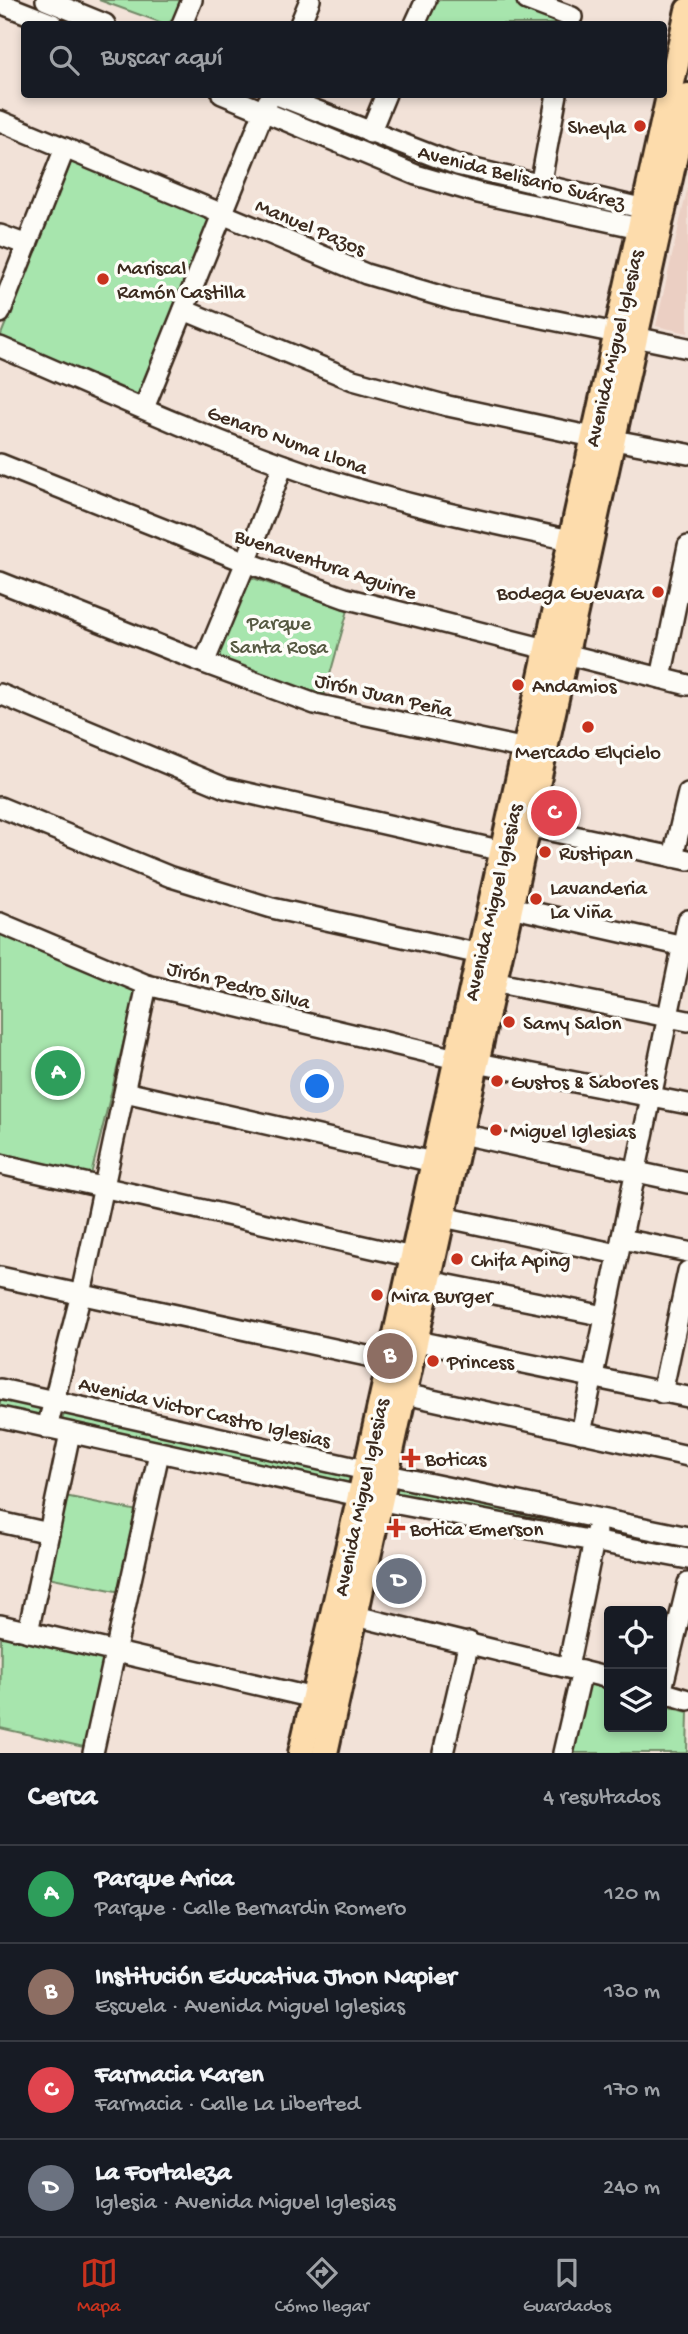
<!DOCTYPE html>
<html lang="es">
<meta charset="utf-8">
<style>
:root{--surface:#171b24;--page:#20242c;--text:#f1f3f6;--muted:#9ea1a6;--line:#363941;--accent:#c8321e}
body{margin:0;font-family:"Gochi Hand",sans-serif;background:var(--page);color:var(--text)}
.controls{position:absolute;right:21px;bottom:21px;display:grid;overflow:hidden;border-radius:7px;box-shadow:0 4px 10px #0003}
.controls button{width:63px;height:63px;display:grid;place-items:center;padding:0;border:0;border-bottom:2px solid var(--line);background:var(--surface);color:var(--text);font:35px sans-serif}
.you{position:absolute;left:318px;top:1087px;width:24px;height:24px;margin:-18px;border:5px solid #fff;border-radius:50%;background:#1a73e8;box-shadow:0 0 0 10px #1a73e833}
.badge{display:grid;place-items:center;width:46px;height:46px;border-radius:50%;background:var(--accent);color:#fff;font-size:23px;font-weight:700}
.pin{position:absolute;translate:-50% -50%;border:4px solid #fff;box-shadow:0 2px 7px #0006}
.list{margin:0;padding:0;list-style:none}
h2{display:flex;justify-content:space-between;align-items:center;height:91px;margin:0;padding:0 28px;font-size:30px}
h2 small{font-size:23px;font-weight:400;color:var(--muted)}
.list li{display:grid;grid-template-columns:46px 1fr auto;gap:21px;align-items:center;box-sizing:border-box;height:98px;padding:0 28px;border-top:2px solid var(--line)}
.list b{display:block;font-size:26px;white-space:nowrap}
.list p{margin:0;font-size:23px;white-space:nowrap;color:var(--muted)}
.list em{font-size:23px;font-style:normal;color:var(--muted)}
.icon{flex:none;width:38px;height:38px;fill:none;stroke:currentColor;stroke-width:2;stroke-linecap:round;stroke-linejoin:round}
.map{position:relative;flex:none;width:688px;height:1753px;overflow:hidden}
.search{position:absolute;background:var(--surface);box-shadow:0 4px 10px #0003;left:21px;right:21px;top:21px;height:77px;display:flex;align-items:center;gap:18px;box-sizing:border-box;padding:0 24px;border-radius:7px;color:var(--muted);font-size:26px}
.sheet{height:483px;background:var(--surface)}
nav{display:flex;justify-content:space-around;align-items:center;box-sizing:border-box;height:98px;border-top:2px solid var(--line);background:var(--surface);font-size:19px;color:var(--muted)}
nav a{display:grid;justify-items:center;gap:4px}
nav .on{color:var(--accent)}
.map>svg:first-child{display:block}
.built{fill:#ebcfc3}
.green{fill:#a7e5ad;stroke:#718866;stroke-width:2}
.lines{fill:none;stroke-linecap:round;stroke-linejoin:round}
.minor-casing{stroke:#3b2a1e;stroke-width:24}
.major-casing{stroke:#3b2a1e;stroke-width:30}
.minor{stroke:#fdfcf7;stroke-width:19}
.major{stroke:#fddcac;stroke-width:24}
.poi-dot{fill:#c8321e;stroke:#fdfcf7;stroke-width:2.5}
.labels{text-anchor:middle;stroke-width:7;stroke-linejoin:round;paint-order:stroke}
.poi-label{font-size:21px;fill:#3b2a1e;stroke:#fdfcf7;text-anchor:start}
.street-label{font-size:21px;fill:#3b2a1e;stroke:#fdfcf7}
.park-label{font-size:21px;fill:#565942;stroke:#fdfcf7}
</style>
<div class="map">
<svg width="688" height="1753" viewBox="0 0 688 1753">
<rect width="100%" height="100%" fill="#f2e2d8"/>
<filter id="ink" filterUnits="userSpaceOnUse"><feTurbulence type="fractalNoise" baseFrequency=".0143" numOctaves="2"/><feDisplacementMap in="SourceGraphic" scale="14" xChannelSelector="R" yChannelSelector="G"/><feConvolveMatrix kernelMatrix="1 2 1 2 8 2 1 2 1" color-interpolation-filters="sRGB"/></filter>
<g filter="url(#ink)">
<path class="built" d="M688,186v147l-32,-7z"/>
<g class="green">
<path d="M99,0h84l-8,20 -10,4z"/>
<path d="M430,0h91l44,24h-146z"/>
<path d="M72,160l139,56 -74,181 -137,-55v-5z"/>
<path d="M250,577l98,33 -24,86 -109,-35z"/>
<path d="M0,934l136,57 -45,184 -91,-20z"/>
<path d="M0,1395l41,9 -3,13 -38,-9z"/>
<path d="M65,1410l289,63 -3,15 -290,-64z"/>
<path d="M391,1483l296,59 -2,12 -296,-59z"/>
<path d="M65,1496l73,15 -17,81 -73,-15z"/>
<path d="M1,1635l108,24 -21,89 -88,-20z"/>
<path d="M587,1683l22,7v37h53v-22l26,7 -1,41h-114z"/>
</g>
<g class="lines">
<g class="minor-casing">
<g id="minor">
<path d="M46,0l59,24"/>
<path d="M527,0l45,17"/>
<path d="M0,3l53,21"/>
<path d="M182,24l10,-24"/>
<path d="M300,24l10,-24"/>
<path d="M415,24l11,-24"/>
<path d="M222,94l194,81 62,18 175,38"/>
<path d="M274,94l183,71 201,47"/>
<path d="M0,121l366,153 88,26 162,33"/>
<path d="M370,133l16,-39"/>
<path d="M540,186l17,-92"/>
<path d="M0,235l27,10"/>
<path d="M184,310l169,70 95,26 145,31"/>
<path d="M0,313l65,-165"/>
<path d="M635,337l53,11"/>
<path d="M0,347c94,40 188,84 284,118 94,34 190,55 287,75"/>
<path d="M144,408l124,-307"/>
<path d="M614,440l74,14"/>
<path d="M0,464l246,98 99,36 343,87"/>
<path d="M0,582l204,81 111,41 211,45"/>
<path d="M204,663l42,-101 37,-97"/>
<path d="M661,678l27,-132"/>
<path d="M0,694l225,94 278,63"/>
<path d="M0,807l171,70 101,31 208,46"/>
<path d="M527,826l161,34"/>
<path d="M673,857l15,-64"/>
<path d="M510,907l178,40"/>
<path d="M0,923l147,62 309,74 232,45"/>
<path d="M493,982l195,39"/>
<path d="M125,1092l308,70"/>
<path d="M461,1134l227,49"/>
<path d="M0,1164l412,93"/>
<path d="M443,1217l175,37"/>
<path d="M622,1239l66,13"/>
<path d="M0,1277l390,84"/>
<path d="M429,1281l176,35"/>
<path d="M417,1341l271,56"/>
<path d="M0,1389l388,86 300,62"/>
<path d="M662,1393l26,-122"/>
<path d="M405,1394l283,62"/>
<path d="M0,1417l382,84 306,58"/>
<path d="M47,1428l34,-134 66,-309"/>
<path d="M581,1433l107,-513"/>
<path d="M0,1522l49,11"/>
<path d="M356,1616l253,62"/>
<path d="M0,1625l314,73"/>
<path d="M28,1632l42,-199"/>
<path d="M568,1667l28,-136"/>
<path d="M662,1689l26,-106"/>
<path d="M662,1692l26,8"/>
<path d="M93,1753l66,-300"/>
<path d="M443,1753l26,-111"/>
<path d="M563,1753l19,-82"/>
</g>
</g>
<g class="major-casing">
<g id="major">
<path d="M301,1753l65,-283 322,-1460"/>
<path d="M325,1753l363,-1657"/>
</g>
</g>
<use href="#minor" class="minor"/>
<use href="#major" class="major"/>
</g>
</g>
<g class="poi-dot">
<circle cx="640" cy="126" r="7"/>
<circle cx="103" cy="279" r="7"/>
<circle cx="658" cy="592" r="7"/>
<circle cx="518" cy="685" r="7"/>
<circle cx="588" cy="727" r="7"/>
<circle cx="545" cy="852" r="7"/>
<circle cx="536" cy="899" r="7"/>
<circle cx="509" cy="1022" r="7"/>
<circle cx="497" cy="1081" r="7"/>
<circle cx="496" cy="1130" r="7"/>
<circle cx="457" cy="1259" r="7"/>
<circle cx="377" cy="1295" r="7"/>
<circle cx="433" cy="1361" r="7"/>
<path d="M407.5 1447.5h7v7h7v7h-7v7h-7v-7h-7v-7h7z"/>
<path d="M392.5 1517.5h7v7h7v7h-7v7h-7v-7h-7v-7h7z"/>
</g>
<g class="labels">
<g class="poi-label">
<text x="626" y="133" text-anchor="end">Sheyla</text>
<text x="117" y="274">Mariscal<tspan x="117" dy="24">Ramón Castilla</tspan></text>
<text x="644" y="599" text-anchor="end">Bodega Guevara</text>
<text x="532" y="692">Andamios</text>
<text x="588" y="758" text-anchor="middle">Mercado Elycielo</text>
<text x="559" y="859">Rustipan</text>
<text x="550" y="894">Lavanderia<tspan x="550" dy="24">La Viña</tspan></text>
<text x="523" y="1029">Samy Salon</text>
<text x="511" y="1088">Gustos &amp; Sabores</text>
<text x="510" y="1137">Miguel Iglesias</text>
<text x="471" y="1266">Chifa Aping</text>
<text x="391" y="1302">Mira Burger</text>
<text x="447" y="1368">Princess</text>
<text x="425" y="1465">Boticas</text>
<text x="410" y="1535">Botica Emerson</text>
</g>
<g class="street-label">
<text transform="translate(522 176) rotate(14)" y="7">Avenida Belisario Suárez</text>
<text transform="translate(311 226) rotate(23)" y="7">Manuel Pazos</text>
<text transform="translate(613 348) rotate(-77)" y="7">Avenida Miguel Iglesias</text>
<text transform="translate(288 439) rotate(20)" y="7">Genaro Numa Llona</text>
<text transform="translate(326 563) rotate(18)" y="7">Buenaventura Aguirre</text>
<text transform="translate(384 694) rotate(13)" y="7">Jirón Juan Peña</text>
<text transform="translate(492 902) rotate(-77)" y="7">Avenida Miguel Iglesias</text>
<text transform="translate(239 984) rotate(14)" y="7">Jirón Pedro Silva</text>
<text transform="translate(205 1411) rotate(13)" y="7">Avenida Victor Castro Iglesias</text>
<text transform="translate(360 1497) rotate(-78)" y="7">Avenida Miguel Iglesias</text>
</g>
<g class="park-label">
<text x="279" y="629">Parque<tspan x="279" dy="24">Santa Rosa</tspan></text>
</g>
</g>
</svg>
<div class="controls">
<button><svg class="icon" aria-label="locate" viewBox="0 0 24 24"><circle cx="12" cy="12" r="6"/><path d="M12 2v4M12 18v4M2 12h4M18 12h4"/></svg></button>
<button><svg class="icon" aria-label="layers" viewBox="0 0 24 24"><path d="M12 4l9 5-9 5-9-5zM3 14l9 5 9-5"/></svg></button>
</div>
<div class="you"></div>
<div class="pin badge" style="left:58px;top:1073px;background:#2e9e5b">A</div>
<div class="pin badge" style="left:390px;top:1356px;background:#8d6e63">B</div>
<div class="pin badge" style="left:554px;top:813px;background:#e0444e">C</div>
<div class="pin badge" style="left:399px;top:1581px;background:#6b7280">D</div>
<div class="search"><svg class="icon" aria-label="search" viewBox="0 0 24 24"><circle cx="10" cy="10" r="6"/><path d="M15 15l6 6"/></svg>Buscar aquí</div>
</div>
<section class="sheet">
<h2>Cerca<small>4 resultados</small></h2>
<ul class="list">
<li><span class="badge" style="background:#2e9e5b">A</span><div><b>Parque Arica</b><p>Parque · Calle Bernardin Romero</p></div><em>120 m</em></li>
<li><span class="badge" style="background:#8d6e63">B</span><div><b>Institución Educativa Jhon Napier</b><p>Escuela · Avenida Miguel Iglesias</p></div><em>130 m</em></li>
<li><span class="badge" style="background:#e0444e">C</span><div><b>Farmacia Karen</b><p>Farmacia · Calle La Liberted</p></div><em>170 m</em></li>
<li><span class="badge" style="background:#6b7280">D</span><div><b>La Fortaleza</b><p>Iglesia · Avenida Miguel Iglesias</p></div><em>240 m</em></li>
</ul>
</section>
<nav>
<a class="on"><svg class="icon" aria-label="map" viewBox="0 0 24 24"><path d="M3 6l6-2 6 2 6-2v14l-6 2-6-2-6 2zM9 4v14M15 6v14"/></svg>Mapa</a>
<a><svg class="icon" aria-label="directions" viewBox="0 0 24 24"><path d="M12 3l9 9-9 9-9-9zM9 14v-3h6M13 9l2 2-2 2"/></svg>Cómo llegar</a>
<a><svg class="icon" aria-label="saved" viewBox="0 0 24 24"><path d="M7 4h10v16l-5-4-5 4z"/></svg>Guardados</a>
</nav>
